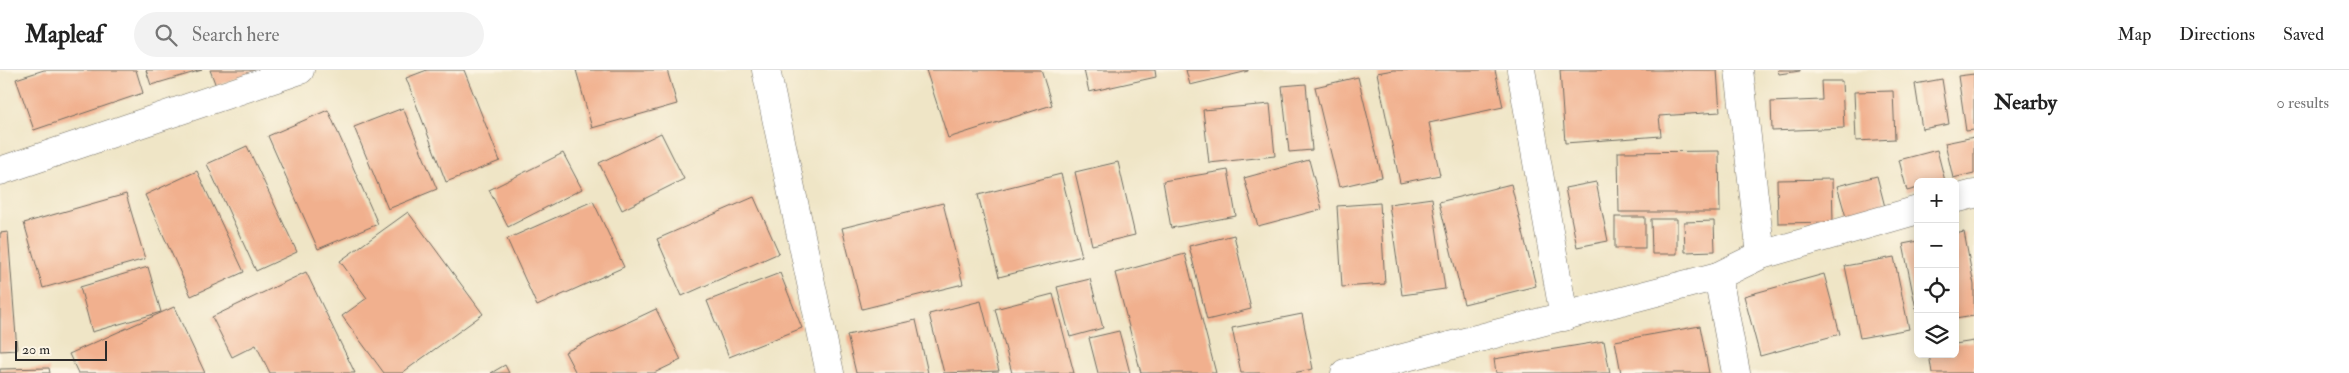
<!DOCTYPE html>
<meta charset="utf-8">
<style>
:root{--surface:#fff;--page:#f2f2f2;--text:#222;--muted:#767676;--line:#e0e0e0}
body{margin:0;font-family:"IM FELL Double Pica",serif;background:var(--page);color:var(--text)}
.controls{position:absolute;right:15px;bottom:15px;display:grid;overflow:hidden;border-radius:8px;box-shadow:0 2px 12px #0003}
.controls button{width:45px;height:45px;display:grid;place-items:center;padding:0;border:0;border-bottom:1px solid var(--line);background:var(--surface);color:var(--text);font:25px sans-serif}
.scale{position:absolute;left:15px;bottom:12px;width:92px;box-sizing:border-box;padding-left:5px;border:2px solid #2b2b2b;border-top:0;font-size:14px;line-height:18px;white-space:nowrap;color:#2b2b2b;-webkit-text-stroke:4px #fcf5e5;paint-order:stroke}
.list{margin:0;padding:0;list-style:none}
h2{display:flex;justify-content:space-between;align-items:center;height:65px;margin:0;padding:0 20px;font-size:21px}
h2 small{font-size:16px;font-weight:400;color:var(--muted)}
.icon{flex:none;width:28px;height:28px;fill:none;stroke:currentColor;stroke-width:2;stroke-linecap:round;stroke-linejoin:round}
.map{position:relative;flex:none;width:1974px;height:303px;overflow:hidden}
header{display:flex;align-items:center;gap:30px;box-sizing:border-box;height:70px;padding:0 25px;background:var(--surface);border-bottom:1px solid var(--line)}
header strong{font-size:24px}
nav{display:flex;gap:28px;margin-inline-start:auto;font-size:18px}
.search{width:350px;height:45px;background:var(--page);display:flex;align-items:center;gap:12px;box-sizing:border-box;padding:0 18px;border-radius:28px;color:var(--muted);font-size:19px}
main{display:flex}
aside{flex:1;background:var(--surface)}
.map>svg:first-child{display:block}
.building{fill:#f1b08e}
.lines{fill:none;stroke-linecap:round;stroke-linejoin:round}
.minor-casing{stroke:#706c61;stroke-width:29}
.minor{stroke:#fff;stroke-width:28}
</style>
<header>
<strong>Mapleaf</strong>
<div class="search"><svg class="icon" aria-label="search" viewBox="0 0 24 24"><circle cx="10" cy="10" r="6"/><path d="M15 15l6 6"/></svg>Search here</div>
<nav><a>Map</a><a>Directions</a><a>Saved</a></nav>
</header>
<main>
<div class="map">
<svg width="1974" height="303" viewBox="0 0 1974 303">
<rect width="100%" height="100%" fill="#fcf5e5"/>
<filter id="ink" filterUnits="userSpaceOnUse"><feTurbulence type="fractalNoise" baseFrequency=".02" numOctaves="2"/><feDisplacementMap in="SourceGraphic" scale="10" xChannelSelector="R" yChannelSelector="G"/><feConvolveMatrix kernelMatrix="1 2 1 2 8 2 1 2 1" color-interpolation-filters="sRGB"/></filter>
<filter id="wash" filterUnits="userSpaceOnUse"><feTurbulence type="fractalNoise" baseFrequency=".0096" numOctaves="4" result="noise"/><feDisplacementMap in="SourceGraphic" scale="20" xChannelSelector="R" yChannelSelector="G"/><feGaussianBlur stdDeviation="1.12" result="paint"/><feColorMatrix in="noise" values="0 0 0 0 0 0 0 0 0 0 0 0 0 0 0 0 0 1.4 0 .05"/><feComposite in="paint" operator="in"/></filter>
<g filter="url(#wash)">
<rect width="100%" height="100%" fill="#efe5c6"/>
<g id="blocks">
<g class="building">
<path d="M44,0h92l7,23 -109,37 -18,-51z"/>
<path d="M146,0h56l-51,15z"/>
<path d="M210,0h48l-42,16z"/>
<path d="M427,0h37l36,91 -54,21 -40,-104z"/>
<path d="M576,0h91l10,34 -85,24z"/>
<path d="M926,0h115l11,35 -104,33z"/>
<path d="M1084,0h71l1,7 -67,15z"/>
<path d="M1186,0h62v1l-58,14z"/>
<path d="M1393,0h102l8,37 -74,16 11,52 -40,8 -23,-110z"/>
<path d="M1560,0h157l3,42 -61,4 2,20 -96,7z"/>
<path d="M1778,0h22v1l-21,3z"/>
<path d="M1974,4v56l-8,1 -8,-55z"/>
<path d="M1358,7l24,100 -43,10 -24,-100z"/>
<path d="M1942,9l7,45 -27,5 -7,-45z"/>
<path d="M1821,11h21l2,47 -72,3 -1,-29 51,-2z"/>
<path d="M1306,14l6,66 -23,2 -7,-66z"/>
<path d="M1893,21l2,48 -39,2 -2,-49z"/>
<path d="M1270,34l5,52 -66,7 -6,-53z"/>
<path d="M403,38l34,81 -49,20 -34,-82z"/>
<path d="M328,40l50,114 -60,25 -50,-113z"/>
<path d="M661,63l23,46 -62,31 -23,-47z"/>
<path d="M1974,67v36l-21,5 -8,-35z"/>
<path d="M247,76l50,106 -41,19 -49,-107z"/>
<path d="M1937,80l8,31 -27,1v6l-11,3 -8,-31z"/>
<path d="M1719,81l1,61h-101l-1,-60z"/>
<path d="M563,83l19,36 -74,38 -19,-37z"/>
<path d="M1309,90l13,49 -64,17 -14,-48z"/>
<path d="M1118,92l17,73 -43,10 -17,-73z"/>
<path d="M1228,100l8,46 -65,12 -8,-47z"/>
<path d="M197,101l47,101 -53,24 -46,-101z"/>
<path d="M1061,104l21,82 -83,21 -21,-82z"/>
<path d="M1877,106l8,31 -39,10 -9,-31z"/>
<path d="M1832,109l1,43 -55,1 -1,-43z"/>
<path d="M1596,112l12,59 -31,6 -12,-59z"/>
<path d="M1511,114l25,102 -72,18 -25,-102z"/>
<path d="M126,124l19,65 -102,29 -19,-65z"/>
<path d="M754,127l25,56 -97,43 -25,-57z"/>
<path d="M1432,128l13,91 -43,6 -13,-91z"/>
<path d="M593,131l31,66 -87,39 -30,-67z"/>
<path d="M943,133l20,81 -101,25 -20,-81z"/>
<path d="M1380,133l5,81 -43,3 -5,-81z"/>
<path d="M408,142l75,102 -81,59h-18l-42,-57 25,-18 -27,-37z"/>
<rect x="1615" y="147" width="30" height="31"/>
<path d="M1651,149h26v35h-25z"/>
<path d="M1714,151l1,30 -30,1 -1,-30z"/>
<path d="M8,162l9,118 -17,1v-118z"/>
<path d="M1964,162l10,53v31l-19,3v-85z"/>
<path d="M1234,165l17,74 -44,11 -18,-74z"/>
<path d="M1918,171v73h-1l-14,-70z"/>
<path d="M1185,184l31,119h-75l-26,-100z"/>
<path d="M1894,187l15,72 -49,9 -15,-72z"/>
<path d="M148,197l13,45 -69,20 -12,-45z"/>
<path d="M306,202l49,101h-85l-14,-28 -24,12 -20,-40z"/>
<path d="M780,203l22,55 -73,29 -22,-56z"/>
<path d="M1824,204l16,60 -80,22 -16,-60z"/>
<path d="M1090,209l13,49 -33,9 -13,-50z"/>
<path d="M1053,224l21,79h-62l-17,-64z"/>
<path d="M981,231l18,70 -55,2 -15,-59z"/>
<path d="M174,237l31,66h-127l-9,-19z"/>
<path d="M656,239l25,51 -27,13h-78l-11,-21z"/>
<path d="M1302,244l11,55 -20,4h-52l-9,-45z"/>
<path d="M916,250l12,53h-72l-9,-38z"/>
<path d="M1700,256l9,47h-88l-6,-32z"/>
<path d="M1119,261l11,42h-32l-9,-35z"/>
<path d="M1604,271l6,32h-114l-2,-14z"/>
<path d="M1974,271v32h-42l-3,-19h26v-10z"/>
<path d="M505,295l4,8h-18z"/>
<path d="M49,298l1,5h-50v-4z"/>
</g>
</g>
</g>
<g filter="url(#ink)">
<use href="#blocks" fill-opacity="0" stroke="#706c61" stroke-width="1"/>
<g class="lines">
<g class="minor-casing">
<g id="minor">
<path d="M766,0l64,303"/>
<path d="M1521,0l43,247"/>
<path d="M1739,0l22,185"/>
<path d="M0,101l300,-101"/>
<path d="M1955,129l19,-5"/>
<path d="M1718,206l18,97"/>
<path d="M1345,303l373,-97 43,-21 157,-45"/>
</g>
</g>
<use href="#minor" class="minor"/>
</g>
</g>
</svg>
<div class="controls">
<button>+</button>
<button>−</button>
<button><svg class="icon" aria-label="locate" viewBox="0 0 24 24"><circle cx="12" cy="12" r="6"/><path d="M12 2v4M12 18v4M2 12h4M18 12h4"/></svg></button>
<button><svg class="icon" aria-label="layers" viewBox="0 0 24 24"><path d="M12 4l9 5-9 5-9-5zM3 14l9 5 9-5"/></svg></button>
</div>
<div class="scale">20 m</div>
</div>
<aside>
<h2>Nearby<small>0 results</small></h2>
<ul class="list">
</ul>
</aside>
</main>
